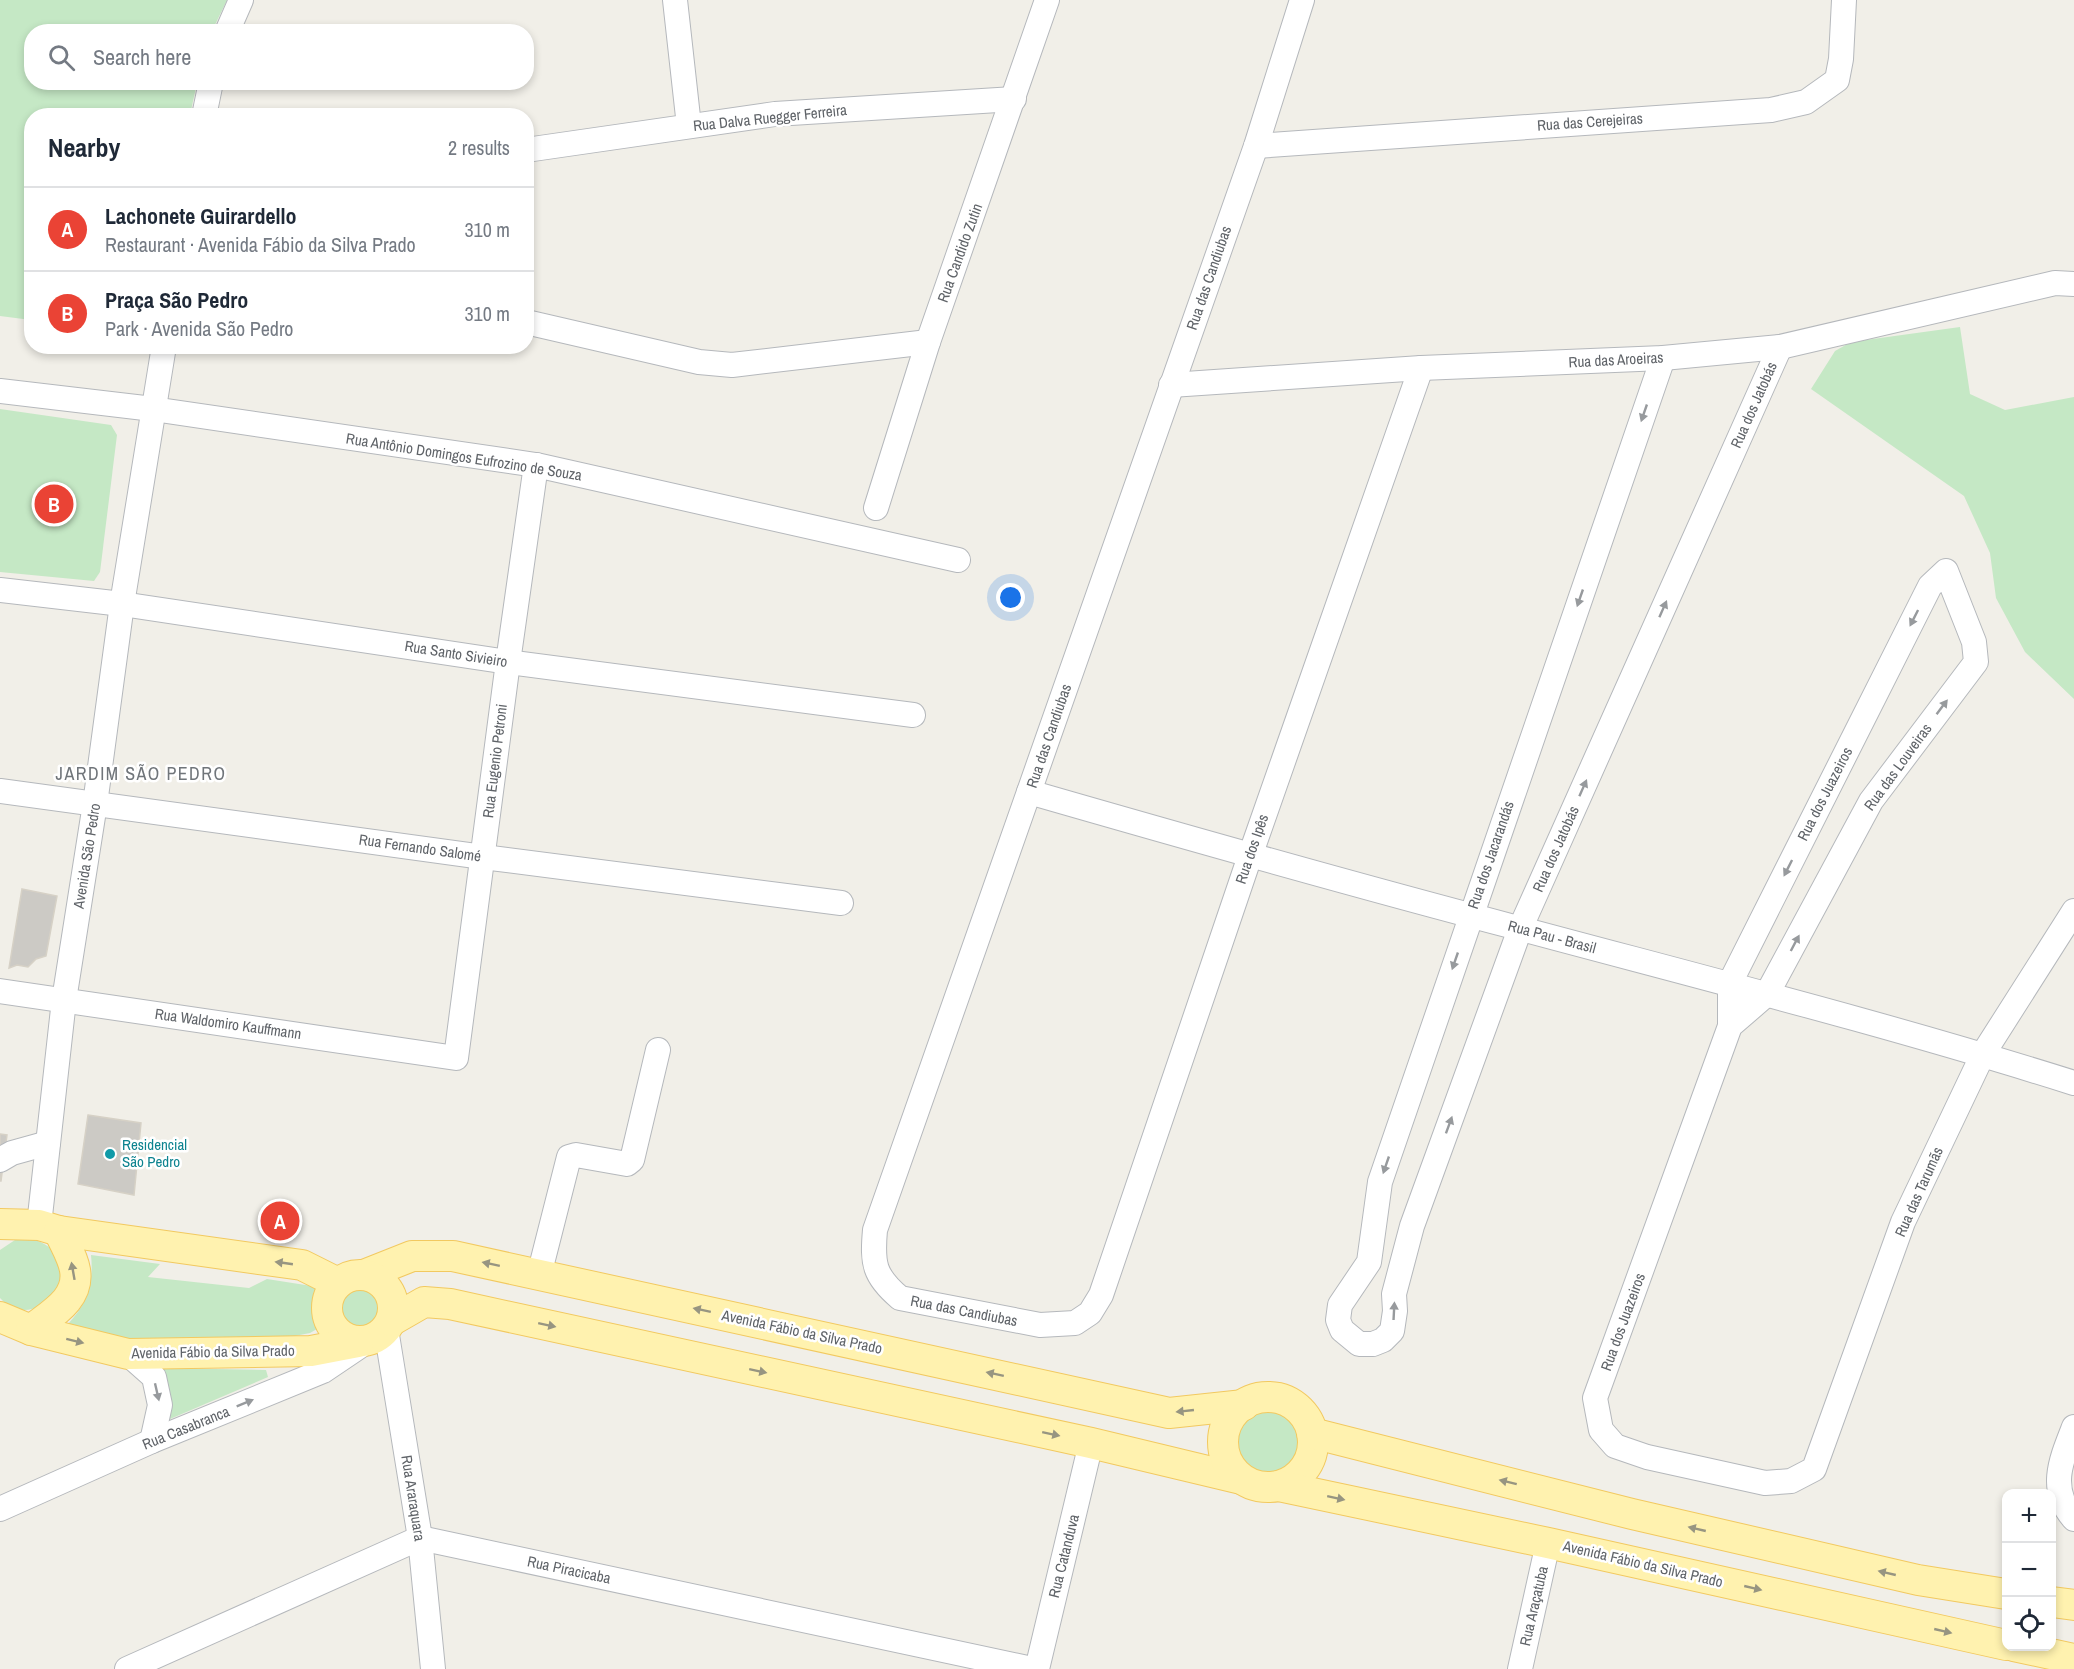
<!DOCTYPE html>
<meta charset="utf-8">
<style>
:root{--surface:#fff;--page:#f2f2f3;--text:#1f2937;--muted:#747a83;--line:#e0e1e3;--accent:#ea4335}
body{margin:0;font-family:"Archivo Narrow",sans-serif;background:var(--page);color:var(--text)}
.controls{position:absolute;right:18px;bottom:18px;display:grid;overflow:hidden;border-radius:12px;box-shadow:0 3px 9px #0003}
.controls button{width:54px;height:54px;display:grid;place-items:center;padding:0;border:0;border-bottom:2px solid var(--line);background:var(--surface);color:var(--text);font:30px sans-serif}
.you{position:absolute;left:1011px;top:598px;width:21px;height:21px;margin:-15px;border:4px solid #fff;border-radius:50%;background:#1a73e8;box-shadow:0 0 0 9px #1a73e833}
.badge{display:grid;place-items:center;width:39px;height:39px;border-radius:50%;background:var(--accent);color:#fff;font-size:20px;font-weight:700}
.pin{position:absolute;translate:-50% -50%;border:3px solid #fff;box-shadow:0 2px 6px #0006}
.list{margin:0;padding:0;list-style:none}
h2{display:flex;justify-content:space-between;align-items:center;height:78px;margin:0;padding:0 24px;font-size:26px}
h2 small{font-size:20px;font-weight:400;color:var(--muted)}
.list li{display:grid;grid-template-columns:39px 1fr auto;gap:18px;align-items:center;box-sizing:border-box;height:84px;padding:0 24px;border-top:2px solid var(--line)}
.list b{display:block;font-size:22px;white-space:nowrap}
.list p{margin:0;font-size:20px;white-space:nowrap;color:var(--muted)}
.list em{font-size:20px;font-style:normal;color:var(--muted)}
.icon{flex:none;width:33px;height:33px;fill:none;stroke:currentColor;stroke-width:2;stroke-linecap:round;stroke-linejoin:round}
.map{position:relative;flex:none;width:2074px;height:1669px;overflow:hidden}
.search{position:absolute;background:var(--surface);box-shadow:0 3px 9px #0003;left:24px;top:24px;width:510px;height:66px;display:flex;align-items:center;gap:15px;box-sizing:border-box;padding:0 21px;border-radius:24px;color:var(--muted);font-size:22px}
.panel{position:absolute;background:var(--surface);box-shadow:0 3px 9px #0003;left:24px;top:108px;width:510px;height:246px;border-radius:24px}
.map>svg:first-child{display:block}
.green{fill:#c5e8c5}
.building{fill:#cccac5;stroke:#d6d1c6;stroke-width:1.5}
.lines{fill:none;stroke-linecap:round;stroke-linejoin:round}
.minor-casing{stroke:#b5b8bc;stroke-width:26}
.major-casing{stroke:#f2c960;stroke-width:32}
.minor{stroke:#fff;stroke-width:24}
.major{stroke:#fff2af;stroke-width:30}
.oneway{fill:#979a9d}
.oneway2{fill:#979581}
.culture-dot{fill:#0f9aa8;stroke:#fff;stroke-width:2}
.labels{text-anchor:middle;stroke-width:5;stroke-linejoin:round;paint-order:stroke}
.street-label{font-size:15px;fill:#5f6368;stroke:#fff}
.culture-label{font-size:15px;fill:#0d838f;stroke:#fff;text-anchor:start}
.quarter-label{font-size:18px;letter-spacing:1.5px;fill:#70757a;stroke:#fff}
</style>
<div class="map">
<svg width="2074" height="1669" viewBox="0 0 2074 1669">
<rect width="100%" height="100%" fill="#f1efe8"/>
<g class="green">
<path d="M0,0h227l-15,31 -180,1v50l165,1 -7,32 -158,1 -1,204 -31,-4z"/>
<path d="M1960,327l10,67 35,16 69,-13v302l-49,-47 -29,-54 -6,-45 -26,-57 -153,-107 24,-38 16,-9z"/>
<path d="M0,409l111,16 6,10 -17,137 -6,9 -94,-9z"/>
<path d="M27,1238c72,14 14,104 -27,60v-48l15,-10z"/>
<path d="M91,1255l69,9 -12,13 101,11 18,-9 51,8 -1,22 5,17 -12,7 -31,6 -87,5 -74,-6 -50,-14c19,-20 26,-41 23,-69z"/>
<circle cx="360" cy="1307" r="21"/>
<path d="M161,1368l105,2 2,7 -98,42 -1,-31z"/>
<circle cx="1269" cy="1441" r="32"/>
</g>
<g class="building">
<path d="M22,889l35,7 -11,60 -10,3 -8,8 -11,-2 -8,3z"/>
<path d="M88,1115l53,8 -7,72 -56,-11z"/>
<path d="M0,1134l7,1 -6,46h-1z"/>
</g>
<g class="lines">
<g class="minor-casing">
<g id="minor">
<path d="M675,0l14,126"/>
<path d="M1302,0l-46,146 -381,1084c-3,34 -1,46 25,68l140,27 35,-2 15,-10 11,-18 149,-439 171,-488"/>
<path d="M227,32l14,-32"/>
<path d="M204,116l7,-34"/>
<path d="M1256,146l515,-36 35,-8 31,-22 4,-21 3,-59"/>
<path d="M526,150l249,-36 239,-15"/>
<path d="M526,322l173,40 33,3 196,-23"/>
<path d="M1663,358l-283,824 -11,80 -29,43 -2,15 4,10 17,14h14l10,-4 9,-9 3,-20 -1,-17 18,-68 108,-297 260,-582"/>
<path d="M1171,385l250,-17 242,-10 117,-11 275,-64 19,1"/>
<path d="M0,391l153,18 383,56 422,95"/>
<path d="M876,508l52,-166 119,-342"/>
<path d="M0,590l122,14 386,58 405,53"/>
<path d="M0,791l483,66 358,46"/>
<path d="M1029,792c163,47 325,93 489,136 186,50 372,97 556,155"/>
<path d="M0,991l456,67 52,-396 28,-197"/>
<path d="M1730,1026l37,-32 104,-193 105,-139 -2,-20 -28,-71 -16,15 -200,397v43l-135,372 6,32 14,16 32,11 118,26 26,-2 23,-12 89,-247 80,-168 91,-143"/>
<path d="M0,1160l12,-7 36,-10"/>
<path d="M39,1225l25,-225 31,-196 27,-200 42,-258"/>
<path d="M539,1275l30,-118 7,-2 51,9 5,-4 26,-110"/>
<path d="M386,1329l34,209 13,131"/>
<path d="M128,1354l26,23 6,28 -8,36"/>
<path d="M2074,1427c-13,33 -26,62 0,92"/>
<path d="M0,1509l152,-68 171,-70 40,-27"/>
<path d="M127,1669l293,-131 612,131"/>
<path d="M1037,1669l54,-226"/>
<path d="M1520,1669l28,-126"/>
</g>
</g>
<g class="major-casing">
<g id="major">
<path d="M0,1224l39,1 20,6 243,34 36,18"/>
<path d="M364,1275l48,-19h41l716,157 75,-8"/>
<circle cx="360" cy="1308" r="33"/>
<path d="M0,1317l31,13 97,24 183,-3 47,-9"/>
<path d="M391,1321l33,-19 26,2 641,139 150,36"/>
<path d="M31,1330c20,-16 49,-31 44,-60 -2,-13 -11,-27 -16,-39"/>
<circle cx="1268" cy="1442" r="45"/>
<path d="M1312,1433l320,81 286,66 88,14"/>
<path d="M1279,1486l269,57 458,102"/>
<path d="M2052,1602l22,3"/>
<path d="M2014,1646l60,13"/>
</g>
</g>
<use href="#minor" class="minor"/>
<use href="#major" class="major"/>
</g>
<defs><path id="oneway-solid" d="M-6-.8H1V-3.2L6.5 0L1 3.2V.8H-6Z" transform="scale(1.5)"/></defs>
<g class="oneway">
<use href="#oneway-solid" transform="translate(1644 413) rotate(109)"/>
<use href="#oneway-solid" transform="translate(1580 598) rotate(109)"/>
<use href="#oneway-solid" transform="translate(1663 609) rotate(-66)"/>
<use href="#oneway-solid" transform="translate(1914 618) rotate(117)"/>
<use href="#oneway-solid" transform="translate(1942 707) rotate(-53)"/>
<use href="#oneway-solid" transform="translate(1583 788) rotate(-66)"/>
<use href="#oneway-solid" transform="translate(1788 868) rotate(117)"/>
<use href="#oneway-solid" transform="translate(1795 943) rotate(-62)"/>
<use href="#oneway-solid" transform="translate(1455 961) rotate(109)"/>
<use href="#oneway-solid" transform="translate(1449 1125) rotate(-70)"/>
<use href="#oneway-solid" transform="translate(1386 1165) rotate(109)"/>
<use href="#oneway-solid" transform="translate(1394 1311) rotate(-87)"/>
<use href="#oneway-solid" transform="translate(157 1392) rotate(77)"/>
<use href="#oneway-solid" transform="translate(245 1403) rotate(-22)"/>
</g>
<g class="oneway2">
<use href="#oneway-solid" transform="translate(284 1263) rotate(-172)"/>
<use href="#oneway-solid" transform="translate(491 1264) rotate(-168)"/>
<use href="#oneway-solid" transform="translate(73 1271) rotate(-100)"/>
<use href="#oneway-solid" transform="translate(702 1310) rotate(-168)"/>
<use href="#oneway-solid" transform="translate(547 1325) rotate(12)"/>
<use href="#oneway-solid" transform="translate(75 1341) rotate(14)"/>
<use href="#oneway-solid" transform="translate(758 1371) rotate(12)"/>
<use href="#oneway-solid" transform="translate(995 1374) rotate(-168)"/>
<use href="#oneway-solid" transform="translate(1185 1411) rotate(174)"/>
<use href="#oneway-solid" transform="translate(1051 1434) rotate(12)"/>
<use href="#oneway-solid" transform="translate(1508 1482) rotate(-166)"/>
<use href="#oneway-solid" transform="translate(1336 1498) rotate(12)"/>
<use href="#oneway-solid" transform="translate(1697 1529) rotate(-167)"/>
<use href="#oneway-solid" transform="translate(1887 1573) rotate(-167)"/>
<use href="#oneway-solid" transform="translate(1753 1588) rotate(13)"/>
<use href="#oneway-solid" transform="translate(1943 1631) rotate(13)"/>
</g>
<circle class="culture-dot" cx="110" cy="1154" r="6"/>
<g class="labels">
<g class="street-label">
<text transform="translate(770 118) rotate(-6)" y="5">Rua Dalva Ruegger Ferreira</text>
<text transform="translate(1590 122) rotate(-4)" y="5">Rua das Cerejeiras</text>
<text transform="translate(960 253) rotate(-70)" y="5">Rua Candido Zutin</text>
<text transform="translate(1209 278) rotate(-71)" y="5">Rua das Candiubas</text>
<text transform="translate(1616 360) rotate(-3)" y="5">Rua das Aroeiras</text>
<text transform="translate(1754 405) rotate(-66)" y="5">Rua dos Jatobás</text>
<text transform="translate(464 457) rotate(9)" y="5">Rua Antônio Domingos Eufrozino de Souza</text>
<text transform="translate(456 654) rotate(9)" y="5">Rua Santo Sivieiro</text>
<text transform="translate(1049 736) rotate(-71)" y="5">Rua das Candiubas</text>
<text transform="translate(495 761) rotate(-83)" y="5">Rua Eugenio Petroni</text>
<text transform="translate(1898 767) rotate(-54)" y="5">Rua das Louveiras</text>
<text transform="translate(1825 794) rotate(-63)" y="5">Rua dos Juazeiros</text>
<text transform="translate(420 848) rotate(8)" y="5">Rua Fernando Salomé</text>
<text transform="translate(1252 849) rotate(-71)" y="5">Rua dos Ipês</text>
<text transform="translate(1556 849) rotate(-66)" y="5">Rua dos Jatobás</text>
<text transform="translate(1491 855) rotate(-71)" y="5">Rua dos Jacarandás</text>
<text transform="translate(87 856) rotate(-81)" y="5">Avenida São Pedro</text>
<text transform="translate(1552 937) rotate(15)" y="5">Rua Pau - Brasil</text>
<text transform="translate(228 1024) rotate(8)" y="5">Rua Waldomiro Kauffmann</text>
<text transform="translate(1919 1192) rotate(-66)" y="5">Rua das Tarumãs</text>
<text transform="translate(964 1311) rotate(11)" y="5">Rua das Candiubas</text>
<text transform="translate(1623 1322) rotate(-70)" y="5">Rua dos Juazeiros</text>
<text transform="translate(802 1332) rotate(12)" y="5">Avenida Fábio da Silva Prado</text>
<text transform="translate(213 1352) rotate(-1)" y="5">Avenida Fábio da Silva Prado</text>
<text transform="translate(186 1428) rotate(-22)" y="5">Rua Casabranca</text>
<text transform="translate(413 1498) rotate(81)" y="5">Rua Araraquara</text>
<text transform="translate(1064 1556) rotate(-76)" y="5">Rua Catanduva</text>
<text transform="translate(1643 1564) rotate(13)" y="5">Avenida Fábio da Silva Prado</text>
<text transform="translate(569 1570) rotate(12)" y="5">Rua Piracicaba</text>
<text transform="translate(1534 1606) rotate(-77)" y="5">Rua Araçatuba</text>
</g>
<g class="culture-label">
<text x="122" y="1150">Residencial<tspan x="122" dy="17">São Pedro</tspan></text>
</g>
<g class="quarter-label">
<text x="141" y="780">JARDIM SÃO PEDRO</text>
</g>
</g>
</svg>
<div class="controls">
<button>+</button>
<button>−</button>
<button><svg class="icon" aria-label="locate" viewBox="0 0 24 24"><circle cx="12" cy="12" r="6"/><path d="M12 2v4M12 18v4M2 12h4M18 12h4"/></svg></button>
</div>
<div class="you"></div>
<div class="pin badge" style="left:280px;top:1221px">A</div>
<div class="pin badge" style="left:54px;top:504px">B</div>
<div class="search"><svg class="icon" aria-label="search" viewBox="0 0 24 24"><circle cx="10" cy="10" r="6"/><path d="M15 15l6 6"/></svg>Search here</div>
<section class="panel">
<h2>Nearby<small>2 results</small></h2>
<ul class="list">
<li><span class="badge">A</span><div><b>Lachonete Guirardello</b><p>Restaurant · Avenida Fábio da Silva Prado</p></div><em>310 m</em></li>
<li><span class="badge">B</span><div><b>Praça São Pedro</b><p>Park · Avenida São Pedro</p></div><em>310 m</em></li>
</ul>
</section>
</div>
